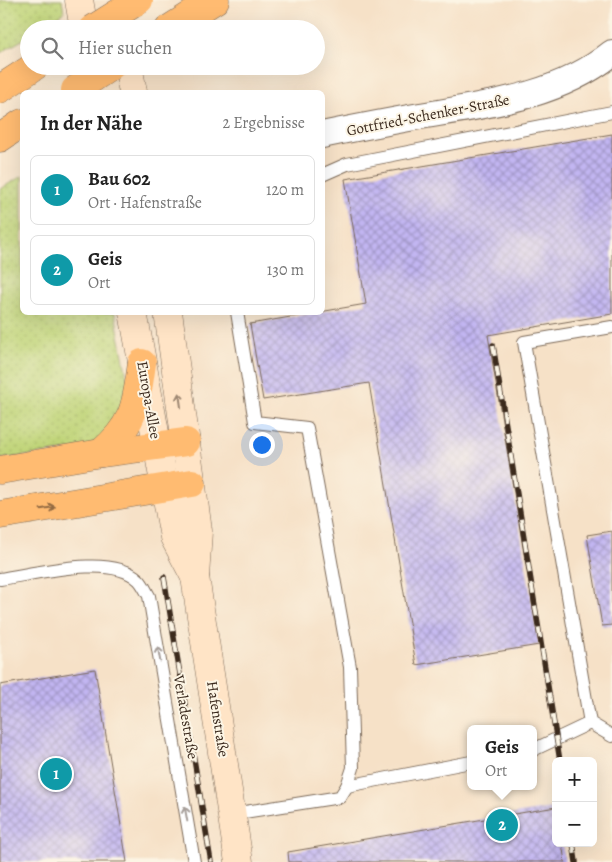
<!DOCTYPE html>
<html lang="de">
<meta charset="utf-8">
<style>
:root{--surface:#fff;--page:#f2f2f2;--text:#222;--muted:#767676;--line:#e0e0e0;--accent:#1f6fb2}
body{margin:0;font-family:Alegreya,serif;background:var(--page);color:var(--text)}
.controls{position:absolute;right:15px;bottom:15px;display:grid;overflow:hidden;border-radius:8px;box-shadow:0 5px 20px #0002}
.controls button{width:45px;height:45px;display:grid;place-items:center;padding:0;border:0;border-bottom:1px solid var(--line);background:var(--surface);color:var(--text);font:25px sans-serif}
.you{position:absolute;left:261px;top:444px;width:18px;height:18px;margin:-12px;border:4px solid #fff;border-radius:50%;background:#1a73e8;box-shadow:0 0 0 8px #1a73e833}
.badge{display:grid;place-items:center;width:32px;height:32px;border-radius:50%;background:var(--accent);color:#fff;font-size:16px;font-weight:700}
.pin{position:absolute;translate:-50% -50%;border:2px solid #fff;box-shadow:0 1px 5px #0006}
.popup{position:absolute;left:467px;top:725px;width:70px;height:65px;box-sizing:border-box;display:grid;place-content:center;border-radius:8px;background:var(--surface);filter:drop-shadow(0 1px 4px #0005);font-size:16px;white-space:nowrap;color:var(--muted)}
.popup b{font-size:19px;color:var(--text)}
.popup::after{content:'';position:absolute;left:50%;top:100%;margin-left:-10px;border:10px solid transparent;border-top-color:var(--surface)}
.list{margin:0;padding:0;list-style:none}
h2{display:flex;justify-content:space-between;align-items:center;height:65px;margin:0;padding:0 20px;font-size:21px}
h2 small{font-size:16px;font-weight:400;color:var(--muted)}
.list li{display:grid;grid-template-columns:32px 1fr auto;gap:15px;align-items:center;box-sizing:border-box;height:70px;margin:0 10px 10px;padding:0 10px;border:1px solid var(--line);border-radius:8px}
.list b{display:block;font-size:19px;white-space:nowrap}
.list p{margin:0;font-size:16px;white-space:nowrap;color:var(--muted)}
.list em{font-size:16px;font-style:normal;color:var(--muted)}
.icon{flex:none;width:28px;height:28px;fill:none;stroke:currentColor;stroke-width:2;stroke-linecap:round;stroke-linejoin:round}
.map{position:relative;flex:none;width:612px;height:862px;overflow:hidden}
.search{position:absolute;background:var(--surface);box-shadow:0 5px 20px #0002;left:20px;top:20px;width:305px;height:55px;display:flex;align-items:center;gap:12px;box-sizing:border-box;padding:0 18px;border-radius:28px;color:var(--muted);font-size:19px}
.panel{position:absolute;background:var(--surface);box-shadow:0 5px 20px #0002;left:20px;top:90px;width:305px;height:225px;border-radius:8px}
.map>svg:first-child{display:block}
.grass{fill:url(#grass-dots);stroke:#7d7f4a}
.building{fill:url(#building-cross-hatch)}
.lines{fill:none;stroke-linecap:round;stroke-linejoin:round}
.lane-casing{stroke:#7c6a59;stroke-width:14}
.street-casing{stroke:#7c6a59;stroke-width:28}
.secondary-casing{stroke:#7c6a59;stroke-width:29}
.highway-casing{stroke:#7c6a59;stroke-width:29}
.lane{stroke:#fff;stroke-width:12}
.street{stroke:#fff;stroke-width:26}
.secondary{stroke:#ffe4c6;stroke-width:28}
.highway{stroke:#ffbb71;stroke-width:28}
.rail-casing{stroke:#3b2a1e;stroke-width:5.5}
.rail{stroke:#fcf5e5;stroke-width:4;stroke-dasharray:11;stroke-linecap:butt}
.highway-bridge-casing{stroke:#7c6a59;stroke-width:29;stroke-linecap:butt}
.highway-bridge{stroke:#ffbb71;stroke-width:28}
.oneway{stroke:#9d8772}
.oneway2{stroke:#936b43}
.oneway3{stroke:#a79f9a}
.labels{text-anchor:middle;stroke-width:4;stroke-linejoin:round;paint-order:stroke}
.street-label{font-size:15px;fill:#3b2a1e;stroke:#fcf5e5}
</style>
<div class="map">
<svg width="612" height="862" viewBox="0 0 612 862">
<defs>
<pattern id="grass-dots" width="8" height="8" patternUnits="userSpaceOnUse" patternTransform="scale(1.25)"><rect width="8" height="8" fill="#bfd477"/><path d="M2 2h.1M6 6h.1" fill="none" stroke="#a5b666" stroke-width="1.8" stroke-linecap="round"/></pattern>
<pattern id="building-cross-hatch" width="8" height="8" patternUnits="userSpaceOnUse" patternTransform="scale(1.25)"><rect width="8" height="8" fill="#c2b6f2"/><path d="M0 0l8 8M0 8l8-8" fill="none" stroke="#9f94c3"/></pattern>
</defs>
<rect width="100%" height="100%" fill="#fcf5e5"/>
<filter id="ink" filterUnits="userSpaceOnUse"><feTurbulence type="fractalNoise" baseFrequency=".02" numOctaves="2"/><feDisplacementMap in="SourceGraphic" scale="10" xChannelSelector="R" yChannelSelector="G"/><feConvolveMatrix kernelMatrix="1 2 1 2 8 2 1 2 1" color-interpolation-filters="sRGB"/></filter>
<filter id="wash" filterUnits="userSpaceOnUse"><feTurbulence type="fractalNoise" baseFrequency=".0096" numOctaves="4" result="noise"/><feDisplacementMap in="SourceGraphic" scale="20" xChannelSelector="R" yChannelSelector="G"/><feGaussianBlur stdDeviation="1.12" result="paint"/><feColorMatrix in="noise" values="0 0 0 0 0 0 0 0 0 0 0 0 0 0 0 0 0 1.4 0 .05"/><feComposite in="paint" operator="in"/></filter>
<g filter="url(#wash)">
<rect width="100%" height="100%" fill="#f6e1c7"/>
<g class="grass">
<path d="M0,0h62l2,12 -24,17h-11v7l-29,17z"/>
<path d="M22,176v136l93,1 13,70 -10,44 -32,21 -86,11v-270z"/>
</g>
<g id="blocks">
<g class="building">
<path d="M612,134v180l-124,21 51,310 -123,20 -47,-282 -106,17 -13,-76 116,-20 -21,-125z"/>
<path d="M612,531v94l-10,1 -15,-91z"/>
<path d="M95,669l32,193h-127v-177z"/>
<path d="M556,807v36h6l3,19h-276l-1,-10z"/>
</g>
</g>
</g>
<g filter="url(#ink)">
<use href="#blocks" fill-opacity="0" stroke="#7c6a59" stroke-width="1"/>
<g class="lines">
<g class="lane-casing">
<g id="lane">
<path d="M322,175l25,-11 265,-52"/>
<path d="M612,327l-88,15 66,381 22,13"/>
<path d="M0,579c35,-5 112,-26 139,1 4,4 7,11 10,16l45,266"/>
<path d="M533,750l57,-27"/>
<path d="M347,786l124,-24"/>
<path d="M232,814l108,-17 7,-11 6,-18 -3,-101 -43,-239 -52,-6 -18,-110"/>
</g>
</g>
<g class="street-casing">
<path id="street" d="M322,135c33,-7 65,-13 98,-19 66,-11 138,-19 192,-63"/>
</g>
<g class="secondary-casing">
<g id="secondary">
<path d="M79,0l5,29"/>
<path d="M128,66l5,26"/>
<path d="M133,312l41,225 21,40"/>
<path d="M168,312l30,219 -3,46 44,285"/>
</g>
</g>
<g class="highway-casing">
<g id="highway">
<path d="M169,29l46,-29"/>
<path d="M0,89l35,-23"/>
<path d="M0,138l22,-15"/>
<path d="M101,453c34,-29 35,-48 41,-90"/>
<path d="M0,470l101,-17 85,-11"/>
<path d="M0,515l192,-32"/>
</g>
</g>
<use href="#lane" class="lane"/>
<use href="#street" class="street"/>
<use href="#secondary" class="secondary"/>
<use href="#highway" class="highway"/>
<g class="rail-casing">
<g id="rail">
<path d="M493,345l67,416"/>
<path d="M164,577l47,285"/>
<path d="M573,843l3,19"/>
</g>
</g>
<use href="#rail" class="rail"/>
<g class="highway-bridge-casing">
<g id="highway-bridge">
<path d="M93,29l46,-29"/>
<path d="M75,90l36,-24"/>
</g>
</g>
<use href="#highway-bridge" class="highway-bridge"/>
</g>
<defs><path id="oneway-shaft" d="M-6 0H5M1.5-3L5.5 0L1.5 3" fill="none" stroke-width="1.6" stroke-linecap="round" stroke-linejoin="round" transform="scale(1.25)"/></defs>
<use class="oneway" href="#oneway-shaft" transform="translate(180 400) rotate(-98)"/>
<use class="oneway2" href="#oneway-shaft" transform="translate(48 508) rotate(-9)"/>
<g class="oneway3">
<use href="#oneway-shaft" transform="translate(159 654) rotate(-100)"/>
<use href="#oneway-shaft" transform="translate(186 814) rotate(-100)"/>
</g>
</g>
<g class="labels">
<g class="street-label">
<text transform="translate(428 115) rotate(-11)" y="5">Gottfried-Schenker-Straße</text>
<text transform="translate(149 400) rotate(80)" y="5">Europa-Allee</text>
<text transform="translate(186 717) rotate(80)" y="5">Verladestraße</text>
<text transform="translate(218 719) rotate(81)" y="5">Hafenstraße</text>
</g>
</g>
</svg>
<div class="controls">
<button>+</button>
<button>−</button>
</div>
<div class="you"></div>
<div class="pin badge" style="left:56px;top:774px;background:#0f9aa8">1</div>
<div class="pin badge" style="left:502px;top:825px;background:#0f9aa8">2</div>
<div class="popup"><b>Geis</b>Ort</div>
<div class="search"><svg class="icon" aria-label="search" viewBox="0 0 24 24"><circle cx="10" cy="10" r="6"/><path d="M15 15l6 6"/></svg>Hier suchen</div>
<section class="panel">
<h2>In der Nähe<small>2 Ergebnisse</small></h2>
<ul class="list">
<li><span class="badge" style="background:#0f9aa8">1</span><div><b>Bau 602</b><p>Ort · Hafenstraße</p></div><em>120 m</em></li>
<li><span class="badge" style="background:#0f9aa8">2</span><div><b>Geis</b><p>Ort</p></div><em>130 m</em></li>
</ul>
</section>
</div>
